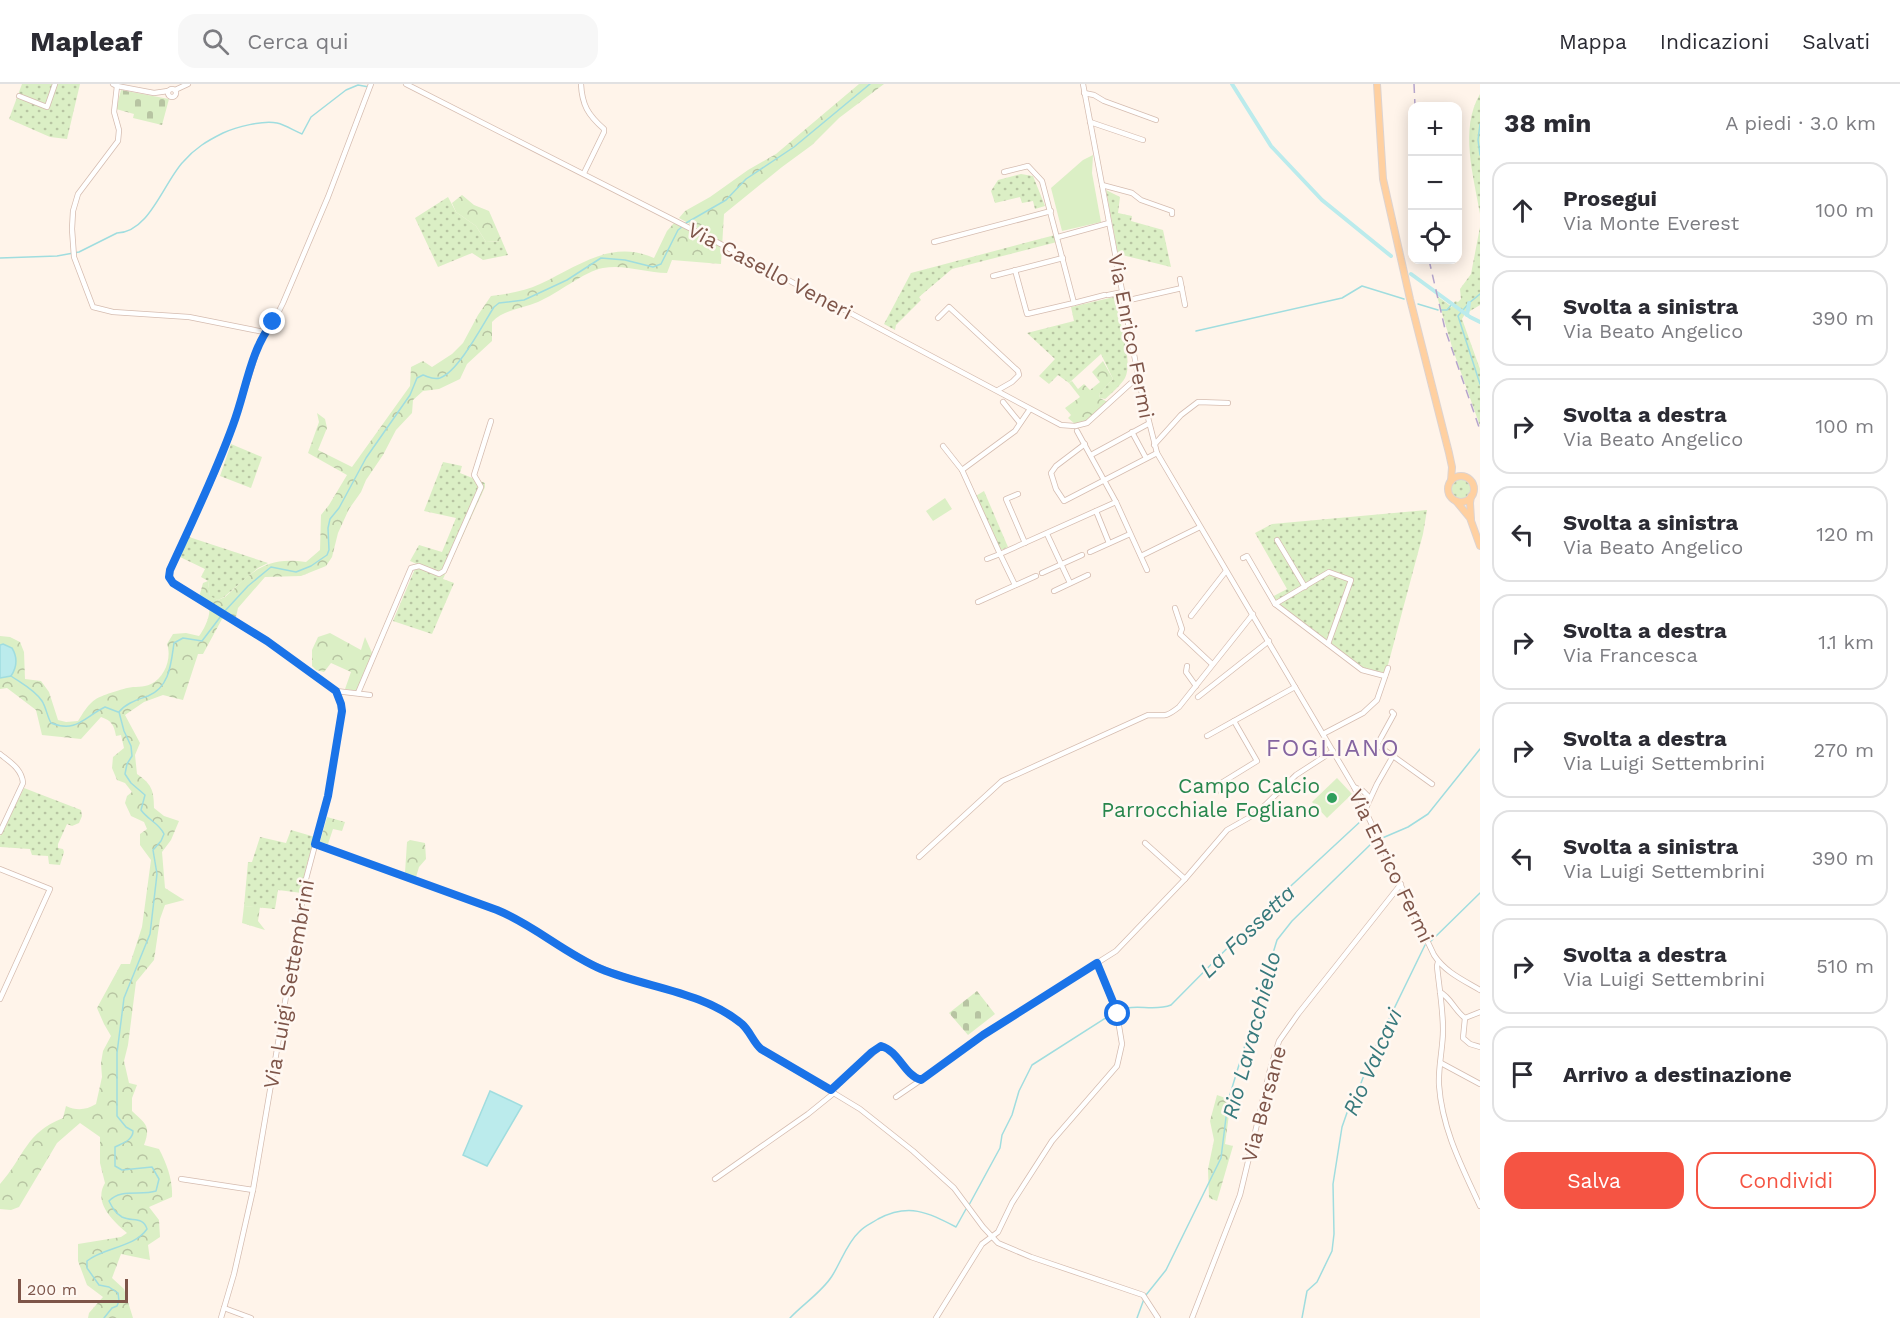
<!DOCTYPE html>
<html lang="it">
<meta charset="utf-8">
<style>
:root{--surface:#fff;--page:#f7f7f7;--text:#2b2b33;--muted:#7c7c81;--line:#e1e1e2;--accent:#f55443}
body{margin:0;font-family:"Work Sans",sans-serif;background:var(--page);color:var(--text)}
.controls{position:absolute;right:18px;top:18px;display:grid;overflow:hidden;border-radius:12px;box-shadow:0 3px 15px #0003}
.controls button{width:54px;height:54px;display:grid;place-items:center;padding:0;border:0;border-bottom:2px solid var(--line);background:var(--surface);color:var(--text);font:30px sans-serif}
.scale{position:absolute;left:18px;bottom:15px;width:110px;box-sizing:border-box;padding-left:6px;border:3px solid #7e5549;border-top:0;font-size:16px;line-height:21px;white-space:nowrap;color:#7e5549;-webkit-text-stroke:4px #fff8f2;paint-order:stroke}
.stop{position:absolute;width:18px;height:18px;margin:-14px;border:4px solid #1a73e8;border-radius:50%;background:#fff}
.stop.end{background:#1a73e8;border-color:#fff;box-shadow:0 2px 6px #0008}
.list{margin:0;padding:0;list-style:none}
h2{display:flex;justify-content:space-between;align-items:center;height:78px;margin:0;padding:0 24px;font-size:26px}
h2 small{font-size:20px;font-weight:400;color:var(--muted)}
.list li{display:grid;grid-template-columns:39px 1fr auto;gap:18px;align-items:center;box-sizing:border-box;height:96px;margin:0 12px 12px;padding:0 12px;border:2px solid var(--line);border-radius:18px}
.list b{display:block;font-size:22px;white-space:nowrap}
.list p{margin:0;font-size:20px;white-space:nowrap;color:var(--muted)}
.list em{font-size:20px;font-style:normal;color:var(--muted)}
.actions{display:flex;gap:12px;padding:18px 24px}
.actions a{flex:1;padding:14px 0;border:2px solid var(--accent);border-radius:18px;text-align:center;font-size:21px;color:var(--accent)}
.actions .main{background:var(--accent);color:#fff}
.icon{flex:none;width:33px;height:33px;fill:none;stroke:currentColor;stroke-width:2;stroke-linecap:round;stroke-linejoin:round}
.map{position:relative;flex:none;width:1480px;height:1234px;overflow:hidden}
header{display:flex;align-items:center;gap:36px;box-sizing:border-box;height:84px;padding:0 30px;background:var(--surface);border-bottom:2px solid var(--line)}
header strong{font-size:28px}
nav{display:flex;gap:33px;margin-inline-start:auto;font-size:21px}
.search{width:420px;height:54px;background:var(--page);display:flex;align-items:center;gap:15px;box-sizing:border-box;padding:0 21px;border-radius:18px;color:var(--muted);font-size:22px}
main{display:flex}
aside{flex:1;background:var(--surface)}
.map>svg:first-child{display:block}
.grass{fill:url(#grass-dots)}
.forest{fill:url(#forest-crowns)}
.cemetery{fill:url(#cemetery-stones)}
.park{fill:#dbefc5}
.water{fill:#bbebec;stroke:#a0dddf;stroke-width:1.5}
.lines{fill:none;stroke-linecap:round;stroke-linejoin:round}
.stream{stroke:#a0dddf;stroke-width:1.5}
.canal{stroke:#bbebec;stroke-width:4}
.minor-casing{stroke:#d5bcb0;stroke-width:6}
.major-casing{stroke:#ddd3d0;stroke-width:8}
.minor{stroke:#fff;stroke-width:4.5}
.major{stroke:#ffd0a0;stroke-width:6}
.rail{stroke:#b5a5cc;stroke-width:1.5;stroke-dasharray:9 6;stroke-linecap:butt}
.route{stroke:#1a73e8;stroke-width:8}
.leisure-dot{fill:#2e9e5b;stroke:#fff8f2;stroke-width:2}
.labels{text-anchor:middle;stroke-width:5;stroke-linejoin:round;paint-order:stroke}
.street-label{font-size:21px;fill:#7e5549;stroke:#fff8f2}
.leisure-label{font-size:21px;fill:#27864d;stroke:#fff8f2;text-anchor:end}
.water-label{font-size:22px;font-style:italic;fill:#37797c;stroke:#fff8f2}
.quarter-label{font-size:24px;letter-spacing:1.5px;fill:#8565a0;stroke:#fff8f2}
</style>
<header>
<strong>Mapleaf</strong>
<div class="search"><svg class="icon" aria-label="search" viewBox="0 0 24 24"><circle cx="10" cy="10" r="6"/><path d="M15 15l6 6"/></svg>Cerca qui</div>
<nav><a>Mappa</a><a>Indicazioni</a><a>Salvati</a></nav>
</header>
<main>
<div class="map">
<svg width="1480" height="1234" viewBox="0 0 1480 1234">
<defs>
<pattern id="grass-dots" width="8" height="8" patternUnits="userSpaceOnUse" patternTransform="scale(1.5)"><rect width="8" height="8" fill="#dbefc5"/><path d="M2 2h.1M6 6h.1" fill="none" stroke="#b7c4a2" stroke-width="1.8" stroke-linecap="round"/></pattern>
<pattern id="forest-crowns" width="20" height="18" patternUnits="userSpaceOnUse" patternTransform="scale(1.5)"><rect width="20" height="18" fill="#dbefc5"/><path d="M2 6a3 3 0 1 1 6 0M12 15a3 3 0 1 1 6 0" fill="none" stroke="#b7c4a2"/></pattern>
<pattern id="cemetery-stones" width="16" height="16" patternUnits="userSpaceOnUse" patternTransform="scale(1.5)"><rect width="16" height="16" fill="#dbefc5"/><path d="M2 7V4a2 2 0 0 1 4 0v3zM10 15v-3a2 2 0 0 1 4 0v3z" fill="#b7c4a2"/></pattern>
</defs>
<rect width="100%" height="100%" fill="#fff4ea"/>
<g class="grass">
<path d="M22,0h58l-13,55 -17,-2 -41,-18z"/>
<path d="M1480,10v120c-6,-37 -21,-85 0,-120z"/>
<path d="M1021,90l12,2 12,30 -10,3 -2,-8 -11,2 -2,-6 -25,6 -4,-12 7,-11z"/>
<path d="M1106,106l14,7 -2,16 14,3 -1,5 32,9 8,37 -53,-13z"/>
<path d="M448,113l8,15 20,14 10,16 16,-1 6,14 -25,5 -11,-7 -34,14 -23,-49z"/>
<path d="M1480,143v78l-15,9 -3,5 18,50v57l-27,-76 -16,-54 15,11 3,-6 3,1 3,-3 -1,-10 11,-15z"/>
<path d="M1055,151l2,7 -105,27 -33,28 2,3 -25,25 -1,5 -11,-6 27,-51z"/>
<path d="M1114,213c4,18 20,66 11,81 -5,8 -13,15 -20,21l-5,-1 -1,-4 14,-15 -12,-25 -32,29 -11,-8 -9,9 -10,-8 16,-17 -28,-26 47,-12 -3,-14z"/>
<path d="M231,360l31,13 -11,31 -31,-12z"/>
<path d="M443,378l19,4 -2,7 25,10v4l-42,92 11,4 -22,51 -39,-13 24,-57 -7,-3 9,-16 23,7 14,-34 -32,-7z"/>
<circle cx="1461" cy="405" r="10"/>
<path d="M984,407l24,56 -9,4 -25,-54z"/>
<path d="M1427,426l-4,24 -38,142 -23,-6 -92,-72 17,-9 -32,-56 17,-9z"/>
<path d="M189,453l79,26 -10,5 -34,29 -6,3 -8,-3 -2,-16 -7,-4 4,-8 -25,-12z"/>
<path d="M24,704l57,22 1,6 -3,7 -7,3 -5,-2 -9,20v4l5,1 1,3 -4,13 -11,-1 -1,-8 -16,-1 -2,-6 -30,-2v-11z"/>
<path d="M291,746l24,7 -9,30 -4,26 -24,-3 -3,19 -31,-3 4,-44h4l8,-25 26,6z"/>
</g>
<g class="forest">
<path d="M859,0h25l-45,34 -27,27 -30,22 -58,47 -3,50 -49,-4 -5,13c-21,0 -42,-9 -64,-5 -18,3 -46,26 -65,34 -16,7 -34,7 -46,20v19l-25,23 -7,15 -21,10 -16,2 -10,9 -1,13 -16,17 -13,25 -17,25 -5,12 -12,17 -11,24 -6,24 -6,9 -25,10 -36,1 -27,31 -2,9 -7,-2 -7,4 -19,35h-5l-15,46 -20,-5 -19,7 -19,13 15,28 -5,12 2,19c14,10 17,15 17,34l10,8 15,5 -8,19 -9,12 3,36 19,12 -19,5 -5,14 -6,41 -18,22 -8,63 -4,16 5,22 8,2 -5,13v13c14,13 19,15 12,34l15,4c8,15 14,32 13,48l-23,10 10,13 1,17 -12,8 2,15 -29,-6 -9,24 12,11 9,29h-45l1,-5 14,-16 -16,-12 -9,-24v-17l43,-7 6,-4c-14,-12 -34,-30 -22,-50l-5,-20v-26l-20,-14 -23,20 -38,64 -8,3 -11,-1v-25c25,-28 25,-51 63,-66l3,-12c11,5 20,4 30,-2l6,-27 -1,-14 2,-12 8,-15 -7,-12 -7,-16 24,-44h9l12,-37 9,-67 -11,-15v-11l7,-5 -3,-7 -13,-6 -6,-13 2,-7 5,-4 -7,-9 -8,-3 -5,-12 1,-11 11,-9 -3,-13 -5,1c-2,-11 -4,-15 -15,-19l-20,22 -39,-4 -6,-25 -29,-22 -7,1v-11l11,-2 -8,-32 -3,1v-9l10,1 10,5 4,10 1,27 16,2 8,11 9,28 8,2 12,-1c5,-8 10,-17 18,-22 4,-3 26,-10 31,-11 8,-2 16,0 24,-4 14,-7 21,-26 16,-40l6,-10 13,-1 13,3c5,-6 12,-21 10,-28l-11,-7 5,-18 5,-2 2,15 8,4 7,-3c28,-25 39,-41 81,-35l14,-12 1,-35 8,-10 18,-30 -39,-22 11,-31 -2,-9 8,6 2,9 -9,22 34,17 58,-81 1,-19 12,-6 9,6 20,-13 11,-11 15,-28 13,-19c17,-2 34,-5 49,-12 39,-18 71,-45 114,-26l13,-27 7,-8 33,16 1,-5 -29,-16 6,-7 25,-14 38,-27 28,-16z"/>
<path d="M462,111l12,10 15,6 13,30 -16,1 -10,-16 -20,-14 -4,-9z"/>
<path d="M1103,277l10,18 -14,15 1,4 9,5 -22,18 -12,3 -7,-6 3,-3 -6,-7 15,-11 -11,-14 3,-2 6,8 6,-5 6,6 10,-8 -8,-10z"/>
<path d="M330,549l31,17 4,-13 8,18 -15,36 -13,-2 6,-17 -20,-9 -7,9 -8,-2 -4,-4v-16l6,-13z"/>
<path d="M327,733l18,5 -3,9 -9,-2 -5,15 -8,-2z"/>
<path d="M410,756l15,3 1,16 -7,8 -3,10 -11,-4 2,-31z"/>
<path d="M244,822l16,1 -2,14 7,9 -23,-7z"/>
<path d="M1217,1011l14,5 -6,44 8,2 -16,55 -8,-3 -1,-29 6,-29 -4,-19z"/>
</g>
<g class="cemetery">
<path d="M121,6l48,9 -7,26 -29,-7 1,-4 -18,-5z"/>
<path d="M977,907l18,23 -27,21 -19,-22z"/>
</g>
<g class="park">
<path d="M1093,71l-1,18 9,49 -39,9 -11,-43 32,-28z"/>
<path d="M945,414l7,11 -19,12 -7,-10z"/>
<path d="M1337,694l15,16 -25,24 -15,-16z"/>
</g>
<g class="water">
<path d="M3,560l9,4c6,10 5,19 -1,28l-11,2v-33z"/>
<path d="M490,1007l32,15 -35,60 -24,-11z"/>
</g>
<g class="lines">
<g class="stream">
<path d="M1480,40l-2,16 2,15"/>
<path d="M686,139l40,-23 20,-21 48,-32 76,-63"/>
<path d="M0,174l57,-2 22,-4 38,-19c32,0 47,-51 66,-71 12,-14 24,-21 40,-29 13,-6 40,-13 54,-10 9,2 17,8 25,11l9,-17 35,-27 12,-5 11,2"/>
<path d="M1480,210l-11,9 -11,13 22,68"/>
<path d="M1418,220l20,6"/>
<path d="M1441,226h6l5,-6"/>
<path d="M1196,247l146,-33 20,-12 42,13"/>
<path d="M224,528l24,-26 23,-19 25,5 15,-6 16,-11 2,-5 -1,-22 2,-9 9,-11 27,-50 44,-63 7,-17 6,-3c6,2 10,5 17,3 19,-7 43,-54 54,-71l5,-4 25,-3 43,-20 34,-22 24,2 28,7 8,-3 17,-34 5,-4"/>
<path d="M11,592c10,7 24,14 31,25 4,6 5,15 9,22 26,10 33,-6 54,-16l13,5"/>
<path d="M119,628c7,-9 18,-12 29,-16 22,-9 23,-33 26,-53l9,-5 19,3 19,-25"/>
<path d="M1431,857l49,-48"/>
<path d="M1119,926c16,-7 35,2 52,-5l96,-97 95,-88"/>
<path d="M969,1121l31,-57 2,-13 10,-20 7,-24 13,-26 83,-53"/>
<path d="M1146,1211l20,-25 55,-112 7,-57 49,-161 15,-19 81,-79 35,-15 20,-13 52,-65"/>
<path d="M104,1234l8,-10 5,-2 2,-5 -1,-8 -9,-6 -10,-2 -12,-17v-7c17,-14 47,-13 60,-32 -4,-13 -15,-7 -25,-12 -7,-4 -10,-10 -13,-16 12,-13 32,-5 47,-10l3,-12 -7,-12 -30,3 -7,-4v-19c8,-4 18,-7 18,-16l-7,-4 -9,-11v-63l7,-55 26,-64 7,-60 -4,-24 8,-9 3,-7c-5,-11 -16,-14 -23,-24l4,-15 -14,-12 -6,-9 2,-10 5,-8 -1,-10 -7,-15 -5,-19"/>
<path d="M790,1234c13,-14 32,-26 42,-42 9,-14 15,-33 27,-44 5,-6 13,-9 19,-13 31,-16 49,-7 78,8l10,-18"/>
<path d="M1137,1234l7,-19"/>
<path d="M1302,1234l5,-27 10,-9 15,-31 2,-17 -1,-50 9,-57 7,-20 9,-16 14,-37 53,-109"/>
</g>
<g class="canal">
<path d="M1232,0l39,62 51,54 69,56"/>
<path d="M1411,190l59,43 10,5"/>
<path d="M1467,231l2,-12"/>
</g>
<g class="minor-casing">
<g id="minor">
<path d="M113,0l4,2 37,7 14,-2"/>
<path d="M406,0l305,155 350,186 14,1 12,-3 44,-40 8,-3"/>
<path d="M581,0c1,21 7,31 23,45v3l-20,41"/>
<path d="M1083,0l57,302 17,67 197,334 80,168c11,17 29,25 46,35"/>
<path d="M117,2l-3,26 5,18 -1,11 -40,53 -5,17 -1,18 2,28 19,50 20,5 76,5 75,15"/>
<circle cx="172" cy="9" r="4"/>
<path d="M175,6l13,-6"/>
<path d="M1084,9l10,2 10,6 52,19"/>
<path d="M19,12l28,11 8,-23"/>
<path d="M1090,38l53,18"/>
<path d="M1004,88l24,-6 14,15 32,122 -47,11 -12,-44"/>
<path d="M1102,101l30,8 9,7 31,11v3"/>
<path d="M1058,153l51,-14"/>
<path d="M934,158l117,-31"/>
<path d="M993,192l70,-18"/>
<path d="M1180,195l5,26"/>
<path d="M1108,211l15,-3"/>
<path d="M1125,217l57,-13"/>
<path d="M1074,219l31,-8"/>
<path d="M938,234l11,-11 69,64 1,4 -7,7 -14,8"/>
<path d="M1003,318l17,21"/>
<path d="M1077,347l39,71 31,68"/>
<path d="M1132,348l14,26"/>
<path d="M1085,360l-29,22 -5,7 5,16 8,12 93,-48"/>
<path d="M1154,361l27,-30 17,-13 30,1"/>
<path d="M943,362l19,24"/>
<path d="M1091,371l57,-31"/>
<path d="M1018,410l-12,5 19,44"/>
<path d="M1096,427l13,32"/>
<path d="M1047,450l23,49"/>
<path d="M1277,456l28,47"/>
<path d="M1090,468l40,-18"/>
<path d="M1141,472l59,-29"/>
<path d="M1243,474l4,-2 28,48 87,66 23,6"/>
<path d="M987,475l13,-5 -38,-84 53,-39 15,-22"/>
<path d="M1042,489l40,-18"/>
<path d="M1015,501l-15,-31 116,-52"/>
<path d="M1054,507l34,-16"/>
<path d="M978,518l58,-26"/>
<path d="M1275,520l54,-32 22,8 -23,64"/>
<path d="M1175,524l7,21 -2,5 32,30"/>
<path d="M1191,532l35,-45"/>
<path d="M1187,582l-1,6 10,14"/>
<path d="M336,607l34,4"/>
<path d="M358,609l53,-125 8,-2 20,8 5,-3 37,-84 -7,-12 17,-54"/>
<path d="M1198,613l71,-56"/>
<path d="M1323,650l40,-21 14,-13 11,-32"/>
<path d="M1207,652l88,-49"/>
<path d="M0,670c10,8 22,15 23,29l-23,49"/>
<path d="M1393,672l39,28"/>
<path d="M1354,703l9,4 7,7"/>
<path d="M1221,708l-3,-7 39,-24 -23,-40"/>
<path d="M1365,726l12,-26 16,-28 -16,-11 17,-31 -2,-2"/>
<path d="M1145,759l40,36"/>
<path d="M315,760l182,66c37,15 67,43 104,58 46,20 101,23 140,56 9,7 12,18 20,25l99,60 53,42 41,37 29,39 15,16 33,14 112,38 15,23"/>
<path d="M919,773l83,-76 146,-66c17,0 17,3 31,-8l74,-93"/>
<path d="M0,785l50,20 -50,110"/>
<path d="M1438,878l-1,4c2,21 6,42 6,64 0,18 -5,37 -4,55 3,44 23,82 41,121"/>
<path d="M1440,908c11,6 15,19 25,26l15,-6"/>
<path d="M1465,934l-2,20 7,6 10,3"/>
<path d="M1441,979l39,21"/>
<path d="M831,1006l50,-44c18,5 23,29 40,34l62,-45 133,-84 69,-72 42,-49 30,-17 39,-38 37,-24"/>
<path d="M896,1013l25,-17"/>
<path d="M181,1095l72,11"/>
<path d="M715,1095l93,-65 26,-21"/>
<path d="M224,1224l27,10"/>
<path d="M221,1234l13,-44 19,-84 53,-311 22,-83 14,-88 -6,-17 -34,-25 -35,-25 -94,-58 -4,-10 47,-103 18,-47 26,-82 15,-22 8,-16 45,-106 43,-113"/>
<path d="M936,1234l46,-74 16,-12 14,-29 40,-62 65,-75 5,-22 -5,-30 -20,-51"/>
<path d="M1192,1234l48,-123 30,-125 9,-29 19,-27 103,-130"/>
</g>
</g>
<g class="major-casing">
<g id="major">
<path d="M1377,0l6,95 27,120 39,154 3,14 -1,14"/>
<circle cx="1461" cy="405" r="13"/>
<path d="M1471,412l-1,7 1,16"/>
<path d="M1456,417l14,17 10,28"/>
</g>
</g>
<use href="#minor" class="minor"/>
<use href="#major" class="major"/>
<g class="rail">
<path d="M1414,0l1,22"/>
<path d="M1429,176l16,69 35,101"/>
</g>
</g>
<g class="lines">
<path class="route" d="M273,238c-23,28 -27,69 -40,103 -18,50 -41,97 -63,145l-1,7 4,6 94,58 69,50 5,13 1,7 -14,85 -13,48 182,66c37,15 67,43 104,59 46,19 101,22 141,55 8,7 11,18 19,25l70,41 41,-38 9,-6c18,5 23,29 40,34l62,-45 114,-72 21,51"/>
</g>
<circle class="leisure-dot" cx="1332" cy="714" r="6"/>
<g class="labels">
<g class="street-label">
<text transform="translate(770 187) rotate(28)" y="7">Via Casello Veneri</text>
<text transform="translate(1131 252) rotate(79)" y="7">Via Enrico Fermi</text>
<text transform="translate(1391 782) rotate(64)" y="7">Via Enrico Fermi</text>
<text transform="translate(289 900) rotate(-80)" y="7">Via Luigi Settembrini</text>
<text transform="translate(1264 1020) rotate(-75)" y="7">Via Bersane</text>
</g>
<g class="leisure-label">
<text x="1320" y="709">Campo Calcio<tspan x="1320" dy="24">Parrocchiale Fogliano</tspan></text>
</g>
<g class="water-label">
<text transform="translate(1247 847) rotate(-44)" y="8">La Fossetta</text>
<text transform="translate(1251 951) rotate(-75)" y="8">Rio Lavacchiello</text>
<text transform="translate(1372 978) rotate(-66)" y="8">Rio Valcavi</text>
</g>
<g class="quarter-label">
<text x="1333" y="672">FOGLIANO</text>
</g>
</g>
</svg>
<div class="controls">
<button>+</button>
<button>−</button>
<button><svg class="icon" aria-label="locate" viewBox="0 0 24 24"><circle cx="12" cy="12" r="6"/><path d="M12 2v4M12 18v4M2 12h4M18 12h4"/></svg></button>
</div>
<div class="scale">200 m</div>
<div class="stop" style="left:1118px;top:930px"></div>
<div class="stop end" style="left:273px;top:238px"></div>
</div>
<aside>
<h2>38 min<small>A piedi · 3.0 km</small></h2>
<ul class="list">
<li><svg class="icon" aria-label="ahead" viewBox="0 0 24 24"><path d="M12 20V5M6 11l6-6 6 6"/></svg><div><b>Prosegui</b><p>Via Monte Everest</p></div><em>100 m</em></li>
<li><svg class="icon" aria-label="left" viewBox="0 0 24 24"><path d="M17 20v-9H6M10 6l-5 5 5 5"/></svg><div><b>Svolta a sinistra</b><p>Via Beato Angelico</p></div><em>390 m</em></li>
<li><svg class="icon" aria-label="right" viewBox="0 0 24 24"><path d="M7 20v-9h11M14 6l5 5-5 5"/></svg><div><b>Svolta a destra</b><p>Via Beato Angelico</p></div><em>100 m</em></li>
<li><svg class="icon" aria-label="left" viewBox="0 0 24 24"><path d="M17 20v-9H6M10 6l-5 5 5 5"/></svg><div><b>Svolta a sinistra</b><p>Via Beato Angelico</p></div><em>120 m</em></li>
<li><svg class="icon" aria-label="right" viewBox="0 0 24 24"><path d="M7 20v-9h11M14 6l5 5-5 5"/></svg><div><b>Svolta a destra</b><p>Via Francesca</p></div><em>1.1 km</em></li>
<li><svg class="icon" aria-label="right" viewBox="0 0 24 24"><path d="M7 20v-9h11M14 6l5 5-5 5"/></svg><div><b>Svolta a destra</b><p>Via Luigi Settembrini</p></div><em>270 m</em></li>
<li><svg class="icon" aria-label="left" viewBox="0 0 24 24"><path d="M17 20v-9H6M10 6l-5 5 5 5"/></svg><div><b>Svolta a sinistra</b><p>Via Luigi Settembrini</p></div><em>390 m</em></li>
<li><svg class="icon" aria-label="right" viewBox="0 0 24 24"><path d="M7 20v-9h11M14 6l5 5-5 5"/></svg><div><b>Svolta a destra</b><p>Via Luigi Settembrini</p></div><em>510 m</em></li>
<li><svg class="icon" aria-label="arrive" viewBox="0 0 24 24"><path d="M6 21V4h12l-3 4 3 4H6"/></svg><div><b>Arrivo a destinazione</b></div></li>
</ul>
<div class="actions"><a class="main">Salva</a><a>Condividi</a></div>
</aside>
</main>
